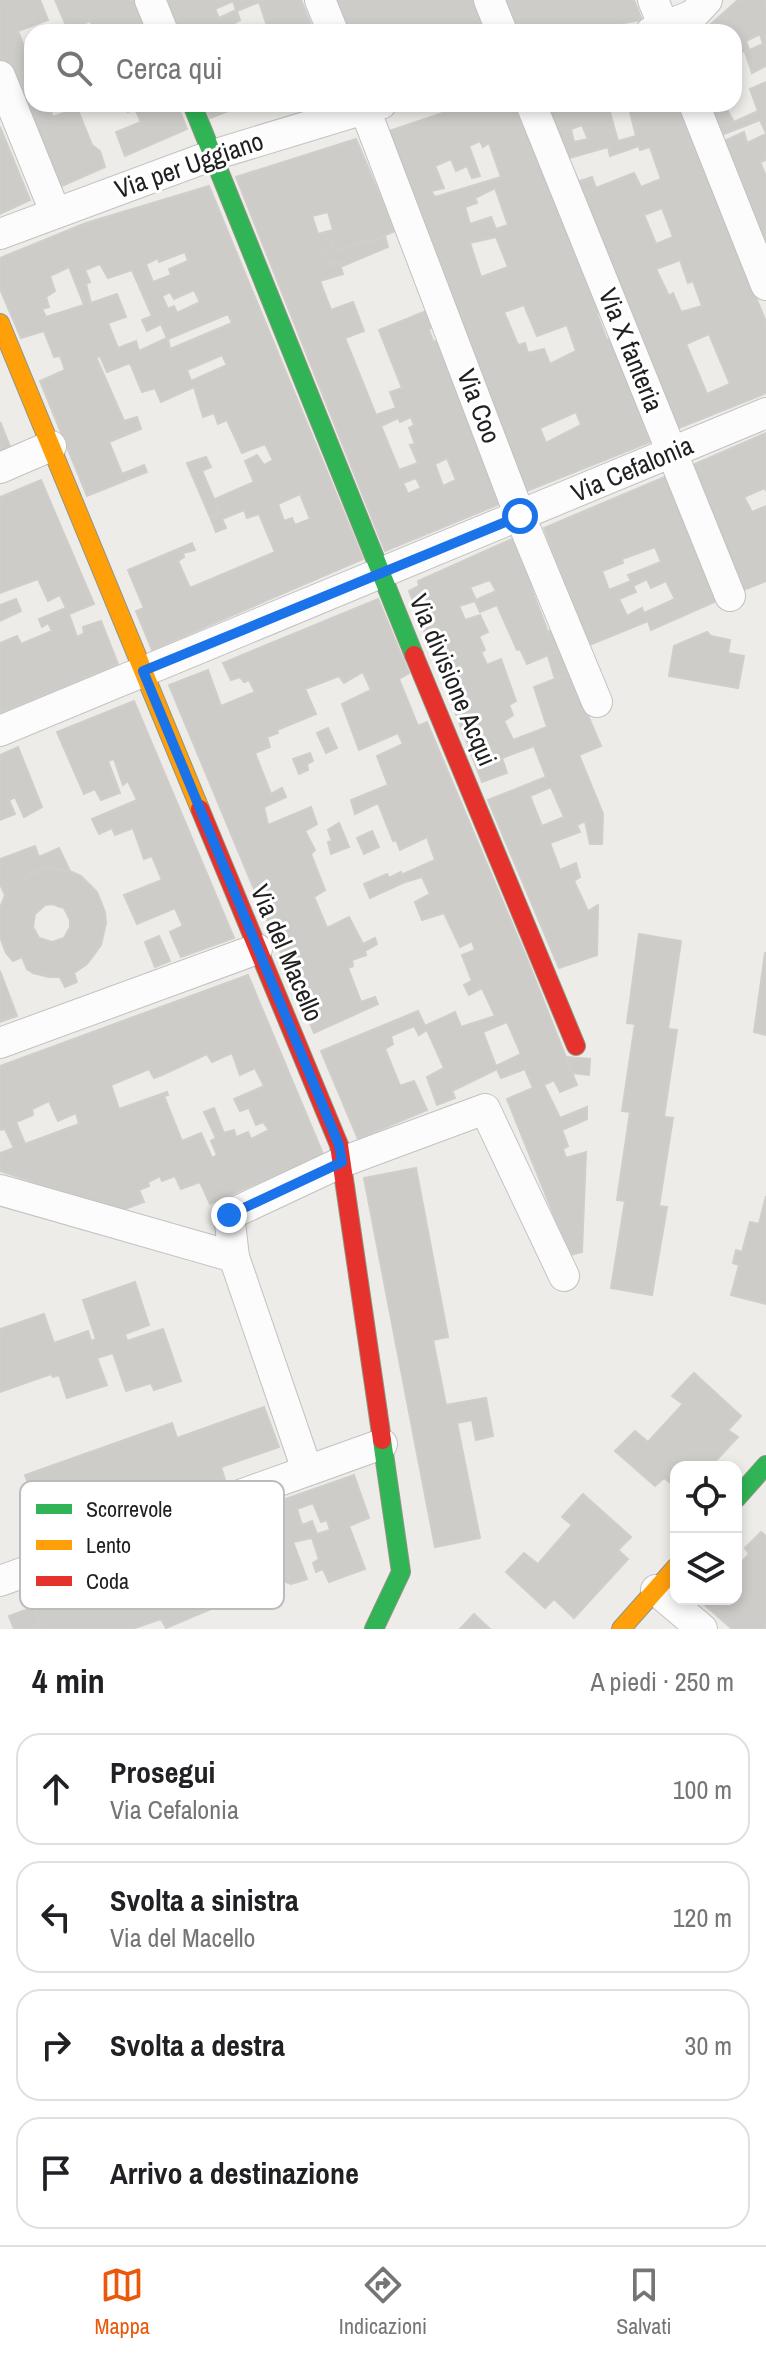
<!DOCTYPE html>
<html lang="it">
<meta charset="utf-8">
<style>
:root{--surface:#fff;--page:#f6f6f6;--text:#202124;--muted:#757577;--line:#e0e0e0;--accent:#ea580c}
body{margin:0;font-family:"Archivo Narrow",sans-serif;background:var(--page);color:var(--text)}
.controls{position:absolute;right:24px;bottom:24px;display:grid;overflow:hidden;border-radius:16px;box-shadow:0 4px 12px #0003}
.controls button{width:72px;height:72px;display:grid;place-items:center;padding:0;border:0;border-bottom:2px solid var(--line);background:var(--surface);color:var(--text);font:40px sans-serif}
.stop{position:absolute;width:24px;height:24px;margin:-18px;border:6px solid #1a73e8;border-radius:50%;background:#fff}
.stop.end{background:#1a73e8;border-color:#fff;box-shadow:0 2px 8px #0008}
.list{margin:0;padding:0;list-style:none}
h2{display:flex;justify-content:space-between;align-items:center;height:104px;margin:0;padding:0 32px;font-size:34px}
h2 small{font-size:26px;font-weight:400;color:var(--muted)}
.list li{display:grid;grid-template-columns:52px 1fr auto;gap:24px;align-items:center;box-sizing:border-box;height:112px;margin:0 16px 16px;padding:0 16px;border:2px solid var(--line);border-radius:24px}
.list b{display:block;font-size:30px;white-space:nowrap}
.list p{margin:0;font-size:26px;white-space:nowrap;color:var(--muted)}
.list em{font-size:26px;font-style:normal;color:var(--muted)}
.icon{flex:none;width:44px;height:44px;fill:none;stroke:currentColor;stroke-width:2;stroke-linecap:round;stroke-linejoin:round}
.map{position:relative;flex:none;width:766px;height:1629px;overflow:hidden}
.search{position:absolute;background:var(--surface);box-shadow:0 4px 12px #0003;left:24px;right:24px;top:24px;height:88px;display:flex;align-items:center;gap:20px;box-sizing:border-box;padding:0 28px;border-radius:24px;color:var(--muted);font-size:30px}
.sheet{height:616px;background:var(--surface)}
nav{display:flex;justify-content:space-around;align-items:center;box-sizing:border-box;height:112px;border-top:2px solid var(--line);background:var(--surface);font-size:22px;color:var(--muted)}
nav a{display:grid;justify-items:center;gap:4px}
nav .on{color:var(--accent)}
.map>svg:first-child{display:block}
.building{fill:#ceccc9;stroke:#d0ceca;stroke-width:2;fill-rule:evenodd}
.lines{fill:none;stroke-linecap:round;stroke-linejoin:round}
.street-casing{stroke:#c3c2c0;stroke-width:32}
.fast-casing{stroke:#919581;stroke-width:20}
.slow-casing{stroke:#919581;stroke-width:20}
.jam-casing{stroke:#919581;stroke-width:20}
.street{stroke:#fcfcfc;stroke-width:30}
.fast{stroke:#30b455;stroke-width:18}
.slow{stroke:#ff9f0a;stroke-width:18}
.jam{stroke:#e5322d;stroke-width:18}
.route{stroke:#1a73e8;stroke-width:10}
.labels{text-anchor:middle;stroke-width:6;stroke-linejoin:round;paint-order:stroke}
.street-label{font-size:26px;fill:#1f1f1f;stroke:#fff}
.key{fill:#fff;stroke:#bcbcbc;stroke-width:2}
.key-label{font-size:22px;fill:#1f1f1f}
</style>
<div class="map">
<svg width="766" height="1629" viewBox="0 0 766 1629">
<rect width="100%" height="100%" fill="#edece8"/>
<g class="building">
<path d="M0,0h40l8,20 -30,11 14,35v38h16l5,13 24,-9 15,37 8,6 5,16 -52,23 -53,-132z"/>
<path d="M55,0h79l13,32h-67l13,-6 -3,-5 -22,9z"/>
<path d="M162,0h139l13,32h-45l-10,-30 -22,9 3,9 -22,12h-43zM233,1l3,9 -17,8 -4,-9z"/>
<path d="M331,0h143l12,32h-142z"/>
<path d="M502,0h132l8,20 -73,12h-54z"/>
<path d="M738,0h28v66l-14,7 -7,-21 18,-8 -3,-10 -14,7 3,8 -15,6v-23h-32z"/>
<path d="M766,82v51l-6,-13 -41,16 -13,-32h18l10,18 24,-11 -8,-22z"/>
<path d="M125,104h52l10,25 -62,27 -9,-24 25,-10 -6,-13 -7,3z"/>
<path d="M204,104h43l-37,14z"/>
<path d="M469,104h49l83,208 -4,2 10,26 4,-2 39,104 -123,49 -144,-358zM480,141l3,6 6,-4 12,34 -66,20 -4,-6 13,-3 -9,-22 16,-7 5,12 11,-5 5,12 8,-2 -11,-30zM495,188l13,37 -12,4 -5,-12 -21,7 -5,-17 12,-4 -2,-5zM496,237l12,30 -27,10 -11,-34zM524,305l13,31 30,-11 9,26 -26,13 -6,-15 -16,4 -3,-10 -7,2 -14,-33zM576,412l5,13 -35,18 -6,-15z"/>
<path d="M545,104h68l-5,1 10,36 18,-5 -8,-32h49l89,218v71l-92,37 -94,-236 54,-21 7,14 20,-8 -11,-32 -10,3 -1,-4 -29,10 -2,-9 -42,12zM582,125l6,14 -14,3 -3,-13zM662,208l11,29 -17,7 -12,-29zM680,260l8,23 5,-2 9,25 -21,6 -8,-19 -4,3 -13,-27zM709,334l21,50 -23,10 -21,-50z"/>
<path d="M0,127l30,73 -30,14z"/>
<path d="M744,132l3,11 19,-9v26l-6,2 6,14v75l-44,-109z"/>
<path d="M356,139l39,92 -30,13 -2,-3 -28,11 -4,-9 -8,3 8,19 8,-3 4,12 -23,7 11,29 22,-8 11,29 -19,7 31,77 20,-7 -6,-16 12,-4 -23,-58 47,-19 6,15 -3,4 4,11 6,1 63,161 -117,48 -149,-374zM328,212l5,18 -15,4 -6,-18zM411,417l3,8 -5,3 6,16 -5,1 8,18 -19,7 -18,-44 17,-8 2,4zM447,458l9,22 -13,6 -8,-22zM416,478l5,10 -13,6 -5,-11z"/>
<path d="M592,177l4,11 -16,6 -3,-12z"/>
<path d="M209,186l154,373 -211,91 -16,-39 8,-3 -16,-38 64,-27 3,7 -12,3 1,4 -6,4 12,27 85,-36 -16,-38 -12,4 -3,-8 -22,9 4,9 -10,4 -6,-15 10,-4 -5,-14 39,-17 -9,-21 12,-6 7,10 9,-5 -8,-16 -23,9 -15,-33 -9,4 -4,-11 -11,4 -9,-30 -33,15 -6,-14 -13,4 -12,-29 -23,9 -7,-16 -4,1 28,64 13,-4 4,12 -32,13 13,32 22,-9 3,7 -60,24 -47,-115 25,-11 -5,-14 -6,1 -10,-26 -23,7 -21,-49v-31l86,-35zM185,252l3,9 -19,8 2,6 -18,7 -7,-18 12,-6 1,4zM100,264l8,14 24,-8 20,46 -10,4 5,11 14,-7 6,14 -28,13 -3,-10 -18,7 -10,-25 18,-6 -9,-23 -26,9 -5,-19 4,-2 -5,-12zM69,267l15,38 -38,12 -4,-8 7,-2 -3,-10 9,-6 -5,-15zM194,290l6,12 -23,11 -3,-7 -6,3 -6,-13 8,-4 4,7zM228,314l4,9 -62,26 -2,-10zM222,355l5,10 -36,16 -4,-11zM300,494l10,25 -15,6 -3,-7 -8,3 -6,-17z"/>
<path d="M385,236l3,11 -48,20 -1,-5 -8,3 -8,-19 8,-3 4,9 28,-11 2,3z"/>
<path d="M0,422l11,27 -11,4z"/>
<path d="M766,433v58l-1,-3 -21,9 8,15 14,-6v75l-25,10 -53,-124z"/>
<path d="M206,457l5,10 -19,8 -5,-12z"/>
<path d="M202,471l18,42 -10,4 -18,-42z"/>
<path d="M667,476l52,124 -68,30 -3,-9 -61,25 -43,-118zM655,547l6,15 -33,13 3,6 -22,9 -7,-19 21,-8 -1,-4zM647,579l4,9 15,-7 9,18 -31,14 -2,-5 -15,8 -8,-17 17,-7 -3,-6z"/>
<path d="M41,480l53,124 -25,10 8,23 7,-4 -1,-6 18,-6 17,43 -118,49v-70l17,-7 4,8 31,-13 -4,-8 -6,4 -3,-8 27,-11 -6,-13 -12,6 -10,-22 -38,14v-96z"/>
<path d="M521,535l18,49 -8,3 17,45 7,-3 8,20 -36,15 -7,-15 -3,1 -20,-45 -17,7 -5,-11 -16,5 6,14 15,-5 8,17 -9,4 6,14 -4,2 6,13 14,-6 15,42 -7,4 4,10 -9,6 9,19 34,-13 -13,-40 36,-14 31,73 -22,9 24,59 -1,30h-12l-5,-23 -8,4 3,7 -30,11 10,27 16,-7 4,14 -6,4 14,30 10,-6 -1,50 -38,13 -71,-168 58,-23 -12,-31 -32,12 5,15 -25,9 -73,-191 10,-5 -1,-5zM490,580l6,11 -20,9 -6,-13zM551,787l13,30 -22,9 -12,-30z"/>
<path d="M16,599l5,12 -21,10v-16z"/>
<path d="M378,599l31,74 -10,6 19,47 9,-4 100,237 50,126 -17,7 -6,-12 -10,5 16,33 27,-11v12l-25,11 6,16 -5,3 3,9 20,-6 -4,100 -12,3 -63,-156 26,-11 -8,-19 -24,9 -4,-9 -45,22 3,7 -18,7 -10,-28 17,-9 -17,-38 -8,5 -5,-9 -23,10 2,8 -8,5 15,37 14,-5 13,29 -69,29 -37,-88 97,-40 7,15 30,-14 6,15 34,-11 -13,-28 -13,7 -5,-10 8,-4 -10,-26 13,-5 -3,-9 -12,6 -16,-34 -22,7 -7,-18 15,-8 -8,-17 -17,5 -2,-8 32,-14 -8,-23 -27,13 -4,-10 -3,1 -15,-38 -23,11 -4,-14 37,-15 -11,-29 26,-12 -5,-11 -39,17 -17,-46 29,-14 -8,-18 -19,11 -5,-7 -34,13 11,25 -39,16 1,3 -11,4 3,10 -15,6 16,41 11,-6 4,9 -22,10 4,18 43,-18 6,17 -12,7 10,19 -4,4 14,36 -11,7 13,31 22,-11 14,27 12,-6 2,6 -12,7 1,4 -14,5 1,6 -5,2 13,34 14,-5 3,7 -64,29 -145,-348 39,-15 13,36 34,-14 -6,-12 -5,2 -4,-5 -9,3 -8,-17zM507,1022l14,32 -25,12 -13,-34z"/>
<path d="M707,632l4,4 19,4 -2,13 16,3 -6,32 -69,-12 5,-30z"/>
<path d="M563,649l7,24 -15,6 -7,-23z"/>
<path d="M134,701l100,237 -53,19 -11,-25 13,-6 -8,-18 -38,16 -13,-29 38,-15 -10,-24 -8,3 -11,-31 -18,7 -3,-7 -13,6 -7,-15 45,-19 -9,-19 -5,4 -9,-26 -6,2 12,32 -19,7 -6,-11 -11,5 -27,-62z"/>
<path d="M328,728l9,20 -11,5 -9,-20z"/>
<path d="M18,747l24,60 -18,10 -9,-20 -6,3 6,14 -15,6v-65z"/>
<path d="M310,753l3,8 -6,3 1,6 -9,4 -6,-15z"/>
<path d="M339,823l10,24 -18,7 -3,-12 4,-1 -4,-11z"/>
<path d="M372,831l7,16 -15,7 -7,-16z"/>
<path d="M35,846l4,11 20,-9 11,23 -23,-3 -14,4 -12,6 -16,17 -5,-11v-25z"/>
<path d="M47,868l23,3 11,5 16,16 8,20 1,11 -5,22 -14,19 -13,9 3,9 -12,5 -5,-10h-11l-16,-4 -6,-4 -5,-12 -9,4 -7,-8 -6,-16v-29l5,-13 16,-17zM52,904l12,4 6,12v7l-6,11 -12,4 -13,-4 -6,-11 2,-13 10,-9z"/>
<path d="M401,872l4,10 -35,16 -6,-14 23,-10 2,4z"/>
<path d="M639,934l42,7 -13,88 9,1 -13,87 9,1 -14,88 8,1 -15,88 -41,-7 14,-87 -8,-1 13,-88 -8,-1 13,-87 -8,-1z"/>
<path d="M159,936l11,25 -15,6 -10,-25z"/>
<path d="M765,953h1v82l-12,-3z"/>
<path d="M0,971l17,45 -17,6z"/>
<path d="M248,975l75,179 -113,50 -10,-22 -19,7 -6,-13 -13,5 -2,-5 -12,6 1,4 -10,4 5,12 -24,9 -120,-40v-18l14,-5 -9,-19 -5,1v-64zM232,1053l8,22 15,-7 9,18 -30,13 6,12 9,-3 7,17 7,-3 6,8 -18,9 -3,-7 -12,5 -2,-7 -10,3 -10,-25 -10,4 12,26 -5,3 6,14 -5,3 -11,-25 -19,8 -18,-45 4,-1 -1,-3 -48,17 -8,-24 38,-16 5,9 8,-3 45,-21 5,8zM49,1101l9,20 18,-8 3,11 -54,20 -9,-22 17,-7 -1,-6z"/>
<path d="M566,1057l24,2 -1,16 -17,-2z"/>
<path d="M416,1168l32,169 -15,3 13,65 40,-7 7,38 -17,4 -4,-20 -15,3 23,115 -45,9 -71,-369z"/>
<path d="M766,1196v108l-35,-9 8,-30 -6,-2 3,-13 6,2 8,-30 9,2z"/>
<path d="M135,1282l14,43 -24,9 2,7 36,-12 18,52 -27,9 -3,-7 -25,8 -13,-38 -16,5 10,27 -40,13 -8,-23 -6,2 -2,-3 -51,18v-63l44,-15 10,29 34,-12 3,10 5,-2 -13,-39z"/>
<path d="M694,1373l47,43 -13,14 10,7 -28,30h-34v20l-12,-9 -9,8 -40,-35 20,-20 13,11 35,-38 -11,-8z"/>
<path d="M264,1407l15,40 -58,20 4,13 -130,45 -6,-12 -45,15 -19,-53 147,-52 5,15z"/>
<path d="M354,1475l15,43 -20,8 16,43 -36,13 -6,-13 -7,3 -3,-9 6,-4 -7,-21 -19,4 14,37 -16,5 -10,-4 -41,17 -17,-48 6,-4 -5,-16 29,-11 3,9 28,-9 -4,-17zM313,1503l8,19 6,-2 3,10 -13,4 -5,-13 -10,4 -5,-16z"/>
<path d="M583,1494l48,43 -13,13 10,9 -54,59 -20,-19 -9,9 -39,-36 18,-19 14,11 34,-39 -10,-8z"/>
<path d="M761,1532l5,4v93h-34l-34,-30h38v-34l2,1 11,-12 -4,-6z"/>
<path d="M194,1548l2,6 7,-3 20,53 -57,24 -5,-9 -29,10h-91l-13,-36 11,-3 4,9 28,-10 -3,-10 15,-5 4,10z"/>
<path d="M33,1607l8,22h-27l-5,-13z"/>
<path d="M474,1614l16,15h-30z"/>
</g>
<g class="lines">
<g class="street-casing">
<g id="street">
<path d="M150,0l13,32"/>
<path d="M320,0l13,32"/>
<path d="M489,0l13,32"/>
<path d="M653,0l13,32"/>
<path d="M651,32l42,-17 14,-15"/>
<path d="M0,76l55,136"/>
<path d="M363,104l157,412 77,186"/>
<path d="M531,104l199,492"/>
<path d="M694,104l72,181"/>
<path d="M0,234l213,-79 168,-51"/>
<path d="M0,468l51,-22"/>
<path d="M0,731l766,-318"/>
<path d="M0,1043l257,-94"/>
<path d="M0,1190l234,67 -5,-42 113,-53 143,-53 79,167"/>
<path d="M234,1257l73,213"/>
<path d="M0,1581l382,-137"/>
<path d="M656,1590l46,39"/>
</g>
</g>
<g class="fast-casing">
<g id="fast">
<path d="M192,104l222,551"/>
<path d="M736,1499l30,-34"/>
<path d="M374,1629l27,-57 -19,-132"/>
</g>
</g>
<g class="slow-casing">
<g id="slow">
<path d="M0,323l200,486"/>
<path d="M621,1629l55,-62"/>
</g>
</g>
<g class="jam-casing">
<g id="jam">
<path d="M414,655l162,391"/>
<path d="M200,809l139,336 43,295"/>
</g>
</g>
<use href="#street" class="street"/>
<use href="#fast" class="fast"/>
<use href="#slow" class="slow"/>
<use href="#jam" class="jam"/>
</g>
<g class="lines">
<path class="route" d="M229,1215l113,-53 -3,-17 -196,-474 377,-155"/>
</g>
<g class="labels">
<g class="street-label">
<text transform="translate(189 165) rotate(-19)" y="9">Via per Uggiano</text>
<text transform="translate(631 350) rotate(68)" y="9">Via X fanteria</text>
<text transform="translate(479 406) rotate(69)" y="9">Via Coo</text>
<text transform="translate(632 469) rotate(-23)" y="9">Via Cefalonia</text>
<text transform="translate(453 680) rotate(67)" y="9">Via divisione Acqui</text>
<text transform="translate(287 953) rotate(67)" y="9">Via del Macello</text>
</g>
</g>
<rect x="20" y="1481" width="264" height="128" rx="12" class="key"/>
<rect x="36" y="1504" width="36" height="10" fill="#30b455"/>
<rect x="36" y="1540" width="36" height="10" fill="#ff9f0a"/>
<rect x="36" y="1576" width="36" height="10" fill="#e5322d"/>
<g class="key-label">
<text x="86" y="1517">Scorrevole</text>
<text x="86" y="1553">Lento</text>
<text x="86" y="1589">Coda</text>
</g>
</svg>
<div class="controls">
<button><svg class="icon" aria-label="locate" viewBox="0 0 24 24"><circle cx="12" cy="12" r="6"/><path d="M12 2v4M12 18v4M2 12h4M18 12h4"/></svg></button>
<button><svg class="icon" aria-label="layers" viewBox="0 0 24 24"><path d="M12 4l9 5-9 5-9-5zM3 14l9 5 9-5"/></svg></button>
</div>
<div class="stop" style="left:520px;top:516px"></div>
<div class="stop end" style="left:229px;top:1215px"></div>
<div class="search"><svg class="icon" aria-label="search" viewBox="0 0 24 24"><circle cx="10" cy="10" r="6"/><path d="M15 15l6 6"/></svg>Cerca qui</div>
</div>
<section class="sheet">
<h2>4 min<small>A piedi · 250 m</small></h2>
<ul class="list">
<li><svg class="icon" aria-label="ahead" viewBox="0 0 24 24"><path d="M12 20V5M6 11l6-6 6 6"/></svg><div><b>Prosegui</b><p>Via Cefalonia</p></div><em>100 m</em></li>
<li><svg class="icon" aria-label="left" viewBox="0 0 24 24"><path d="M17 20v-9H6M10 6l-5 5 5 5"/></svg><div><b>Svolta a sinistra</b><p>Via del Macello</p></div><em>120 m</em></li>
<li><svg class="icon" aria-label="right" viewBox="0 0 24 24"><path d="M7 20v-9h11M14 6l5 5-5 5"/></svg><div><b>Svolta a destra</b></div><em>30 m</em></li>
<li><svg class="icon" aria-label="arrive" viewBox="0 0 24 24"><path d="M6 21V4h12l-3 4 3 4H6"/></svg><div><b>Arrivo a destinazione</b></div></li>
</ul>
</section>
<nav>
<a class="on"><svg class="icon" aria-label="map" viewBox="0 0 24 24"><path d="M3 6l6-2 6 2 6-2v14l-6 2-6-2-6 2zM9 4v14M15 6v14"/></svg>Mappa</a>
<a><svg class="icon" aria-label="directions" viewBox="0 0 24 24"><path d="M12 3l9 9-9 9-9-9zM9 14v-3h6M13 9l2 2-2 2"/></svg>Indicazioni</a>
<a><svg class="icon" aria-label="saved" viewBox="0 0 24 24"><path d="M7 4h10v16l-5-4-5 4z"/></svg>Salvati</a>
</nav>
